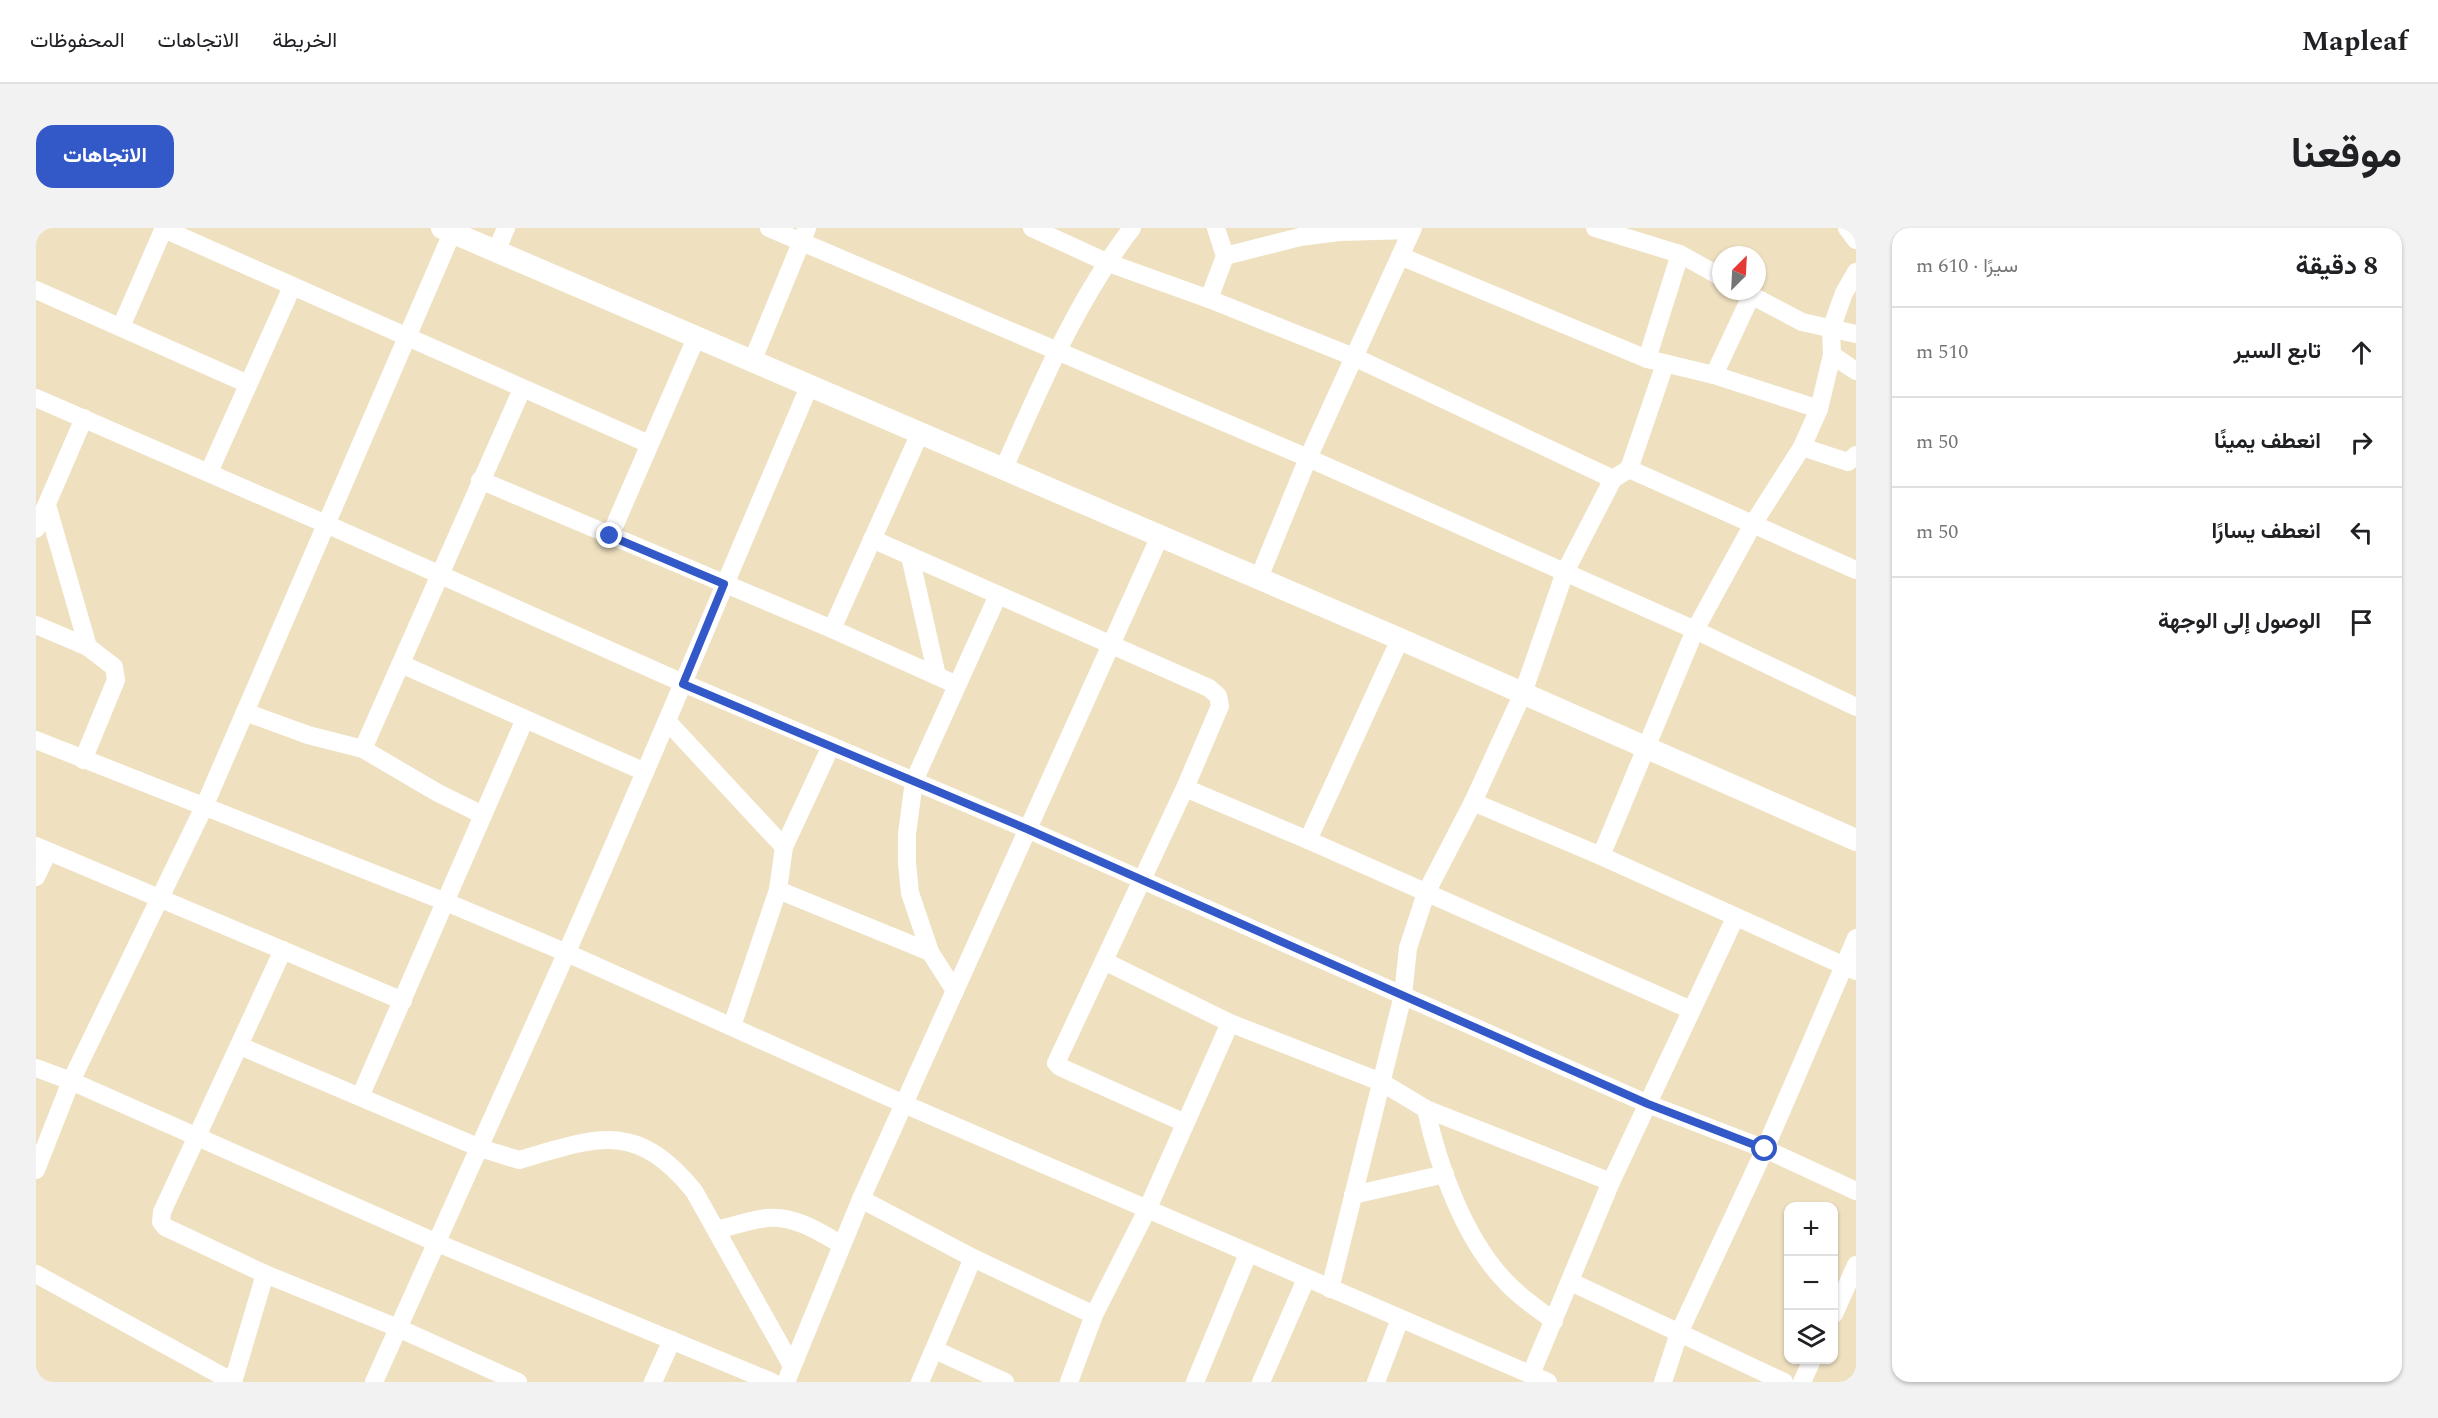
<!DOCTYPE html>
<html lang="ar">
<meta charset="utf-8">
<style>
:root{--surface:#fff;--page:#f2f2f2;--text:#202124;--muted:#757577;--line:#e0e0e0;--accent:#3359c9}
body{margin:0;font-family:Spectral,Vazirmatn,serif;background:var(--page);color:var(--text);direction:rtl}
.controls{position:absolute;right:18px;bottom:18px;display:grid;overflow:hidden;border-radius:12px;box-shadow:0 2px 4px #0004}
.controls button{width:54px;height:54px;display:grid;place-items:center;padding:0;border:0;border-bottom:2px solid var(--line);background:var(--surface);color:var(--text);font:30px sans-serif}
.compass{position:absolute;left:1676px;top:18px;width:54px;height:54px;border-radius:50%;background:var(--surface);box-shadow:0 2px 4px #0004;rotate:24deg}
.stop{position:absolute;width:18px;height:18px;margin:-14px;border:4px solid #3359c9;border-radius:50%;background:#fff}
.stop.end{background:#3359c9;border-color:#fff;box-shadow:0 2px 6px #0008}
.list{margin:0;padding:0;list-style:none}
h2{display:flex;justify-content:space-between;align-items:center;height:78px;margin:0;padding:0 24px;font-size:26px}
h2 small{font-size:20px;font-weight:400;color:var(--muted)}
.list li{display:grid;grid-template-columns:39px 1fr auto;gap:18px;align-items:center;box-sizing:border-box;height:90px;padding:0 24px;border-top:2px solid var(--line)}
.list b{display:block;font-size:22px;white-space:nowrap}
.list em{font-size:20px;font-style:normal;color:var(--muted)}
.icon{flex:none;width:33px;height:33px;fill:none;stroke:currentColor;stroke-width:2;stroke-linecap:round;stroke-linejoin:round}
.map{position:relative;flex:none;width:1820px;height:1154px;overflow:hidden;direction:ltr;border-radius:18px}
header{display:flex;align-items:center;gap:36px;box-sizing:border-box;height:84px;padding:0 30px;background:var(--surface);border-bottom:2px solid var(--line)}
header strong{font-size:28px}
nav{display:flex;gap:33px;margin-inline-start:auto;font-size:21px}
.intro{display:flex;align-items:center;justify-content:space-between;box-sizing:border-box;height:144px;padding:0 36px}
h1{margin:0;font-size:42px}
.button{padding:15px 27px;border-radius:18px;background:var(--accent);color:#fff;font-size:21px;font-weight:700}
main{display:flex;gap:36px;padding:0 36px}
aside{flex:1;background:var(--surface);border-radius:18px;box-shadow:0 2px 4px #0004}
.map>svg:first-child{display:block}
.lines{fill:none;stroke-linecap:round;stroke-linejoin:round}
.minor{stroke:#fff;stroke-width:18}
.tertiary{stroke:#fff;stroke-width:22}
.route{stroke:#3359c9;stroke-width:8}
</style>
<header>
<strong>Mapleaf</strong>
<nav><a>الخريطة</a><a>الاتجاهات</a><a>المحفوظات</a></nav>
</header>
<div class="intro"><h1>موقعنا</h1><a class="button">الاتجاهات</a></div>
<main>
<aside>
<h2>8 دقيقة<small>سيرًا · 610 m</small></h2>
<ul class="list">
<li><svg class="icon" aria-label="ahead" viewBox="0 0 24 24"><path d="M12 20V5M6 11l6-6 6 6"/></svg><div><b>تابع السير</b></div><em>510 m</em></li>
<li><svg class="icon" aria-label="right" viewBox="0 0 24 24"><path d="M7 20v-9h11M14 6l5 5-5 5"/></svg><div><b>انعطف يمينًا</b></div><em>50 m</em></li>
<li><svg class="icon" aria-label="left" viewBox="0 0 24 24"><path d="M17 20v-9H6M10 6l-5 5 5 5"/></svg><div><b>انعطف يسارًا</b></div><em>50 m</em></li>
<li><svg class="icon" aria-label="arrive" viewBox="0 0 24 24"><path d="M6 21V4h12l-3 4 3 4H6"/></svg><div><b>الوصول إلى الوجهة</b></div></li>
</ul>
</aside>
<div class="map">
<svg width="1820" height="1154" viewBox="0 0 1820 1154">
<rect width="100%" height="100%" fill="#efe0c0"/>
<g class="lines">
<g class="minor">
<path d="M733,0l539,230 387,172 161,77"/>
<path d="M996,0l74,34 103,37 145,58 259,122"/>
<path d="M1559,0l85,26 41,23"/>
<path d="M1811,0l9,12"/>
<path d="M128,1l485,215"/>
<path d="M460,24l10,-24"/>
<path d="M1189,28l75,-19 39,-5 73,-2"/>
<path d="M1364,28l247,103 67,16 105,34"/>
<path d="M0,62l212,94"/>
<path d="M1707,63l59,31 54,12"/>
<path d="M1173,71l16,-43 -9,-28"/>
<path d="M85,99l43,-99"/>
<path d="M1796,127l24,16"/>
<path d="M1611,131l33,-105"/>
<path d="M716,134l55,-134"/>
<path d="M1678,147l37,-79"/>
<path d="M0,170l290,126 357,159 344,146 621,275 117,45 91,42"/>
<path d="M1766,219l46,15 8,-7"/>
<path d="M968,240c37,-83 72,-167 128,-240"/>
<path d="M1593,241l227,101"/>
<path d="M173,244l83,-185"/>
<path d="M444,252l352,149 125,56"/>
<path d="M11,277l41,142"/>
<path d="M0,301l48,-111"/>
<path d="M574,308l86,-198"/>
<path d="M836,311l337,149 9,8 2,10 -35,82 -129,275 4,4 125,56"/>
<path d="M874,328l27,120"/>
<path d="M1223,350l49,-120 105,-230"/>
<path d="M0,397l52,22 26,20 2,13 -33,80"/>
<path d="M796,401l88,-196"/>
<path d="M365,436l244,108"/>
<path d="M209,484l63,23 55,14 75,44 45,22"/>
<path d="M631,493l117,126"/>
<path d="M0,512l410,162 121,51 337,151 644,278"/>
<path d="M327,521l159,-360"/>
<path d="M1149,560l123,52 383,170"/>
<path d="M1437,574l128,54 255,115"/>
<path d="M1272,612l92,-201"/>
<path d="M0,618l367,155"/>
<path d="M1565,628l94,-226 58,-106 49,-77 17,-38 13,-54 -1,-26 13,-36 12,-21"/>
<path d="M0,649l12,-25"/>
<path d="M742,662l152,62 25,39"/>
<path d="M247,722l-121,262 -1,10 4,5 100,47 133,54 120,54"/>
<path d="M894,724l-20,-59 -3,-30v-29l7,-53 84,-186"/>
<path d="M1068,733l126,62 151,59 45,27 185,73"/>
<path d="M696,798l46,-136 6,-43 47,-101"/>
<path d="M204,818l240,102 39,12c79,-23 117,-40 175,31l98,175"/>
<path d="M0,840l35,13 364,161 337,140"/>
<path d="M324,869l165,-378"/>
<path d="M1390,881c12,57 39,132 81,174 14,15 31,26 47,38"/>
<path d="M0,942l35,-89 133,-274 248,-574"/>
<path d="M1317,967l92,-21"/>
<path d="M825,971l112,59 121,57"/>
<path d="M680,1002c17,-4 34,-10 51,-12 27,-3 53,14 75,27"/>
<path d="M0,1046l197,108"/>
<path d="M1535,1054l213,100"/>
<path d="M1294,1061l73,-294 5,-47 18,-55 47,-91 50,-109 42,-121 48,-93 16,-10 36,-105"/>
<path d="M1798,1086l22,-49"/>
<path d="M899,1122l70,32"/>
<path d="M1495,1146l80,-192 124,-264"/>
<path d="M197,1154l32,-108"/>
<path d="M338,1154c63,-143 129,-285 192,-428 83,-188 162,-378 243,-567"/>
<path d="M617,1154l19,-42"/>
<path d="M750,1154l75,-183 299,-663"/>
<path d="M884,1154l53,-124"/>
<path d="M1033,1154l25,-67 53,-105 83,-187"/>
<path d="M1159,1154l53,-128"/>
<path d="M1225,1154l45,-103"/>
<path d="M1340,1154l24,-63"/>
<path d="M1627,1154l16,-49 86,-184 91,-211"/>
<path d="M1766,1154l10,-22"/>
</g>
<path class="tertiary" d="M406,0l958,411 456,201"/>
</g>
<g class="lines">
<path class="route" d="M574,308l114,48 -41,100 344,145 621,275 117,45"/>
</g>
</svg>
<div class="controls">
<button>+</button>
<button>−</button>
<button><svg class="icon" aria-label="layers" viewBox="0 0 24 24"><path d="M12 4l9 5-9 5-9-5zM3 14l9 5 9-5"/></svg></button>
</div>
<svg class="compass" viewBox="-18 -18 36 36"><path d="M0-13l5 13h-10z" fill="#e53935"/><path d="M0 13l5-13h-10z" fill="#757577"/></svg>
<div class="stop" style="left:1729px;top:921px"></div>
<div class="stop end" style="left:574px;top:308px"></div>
</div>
</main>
